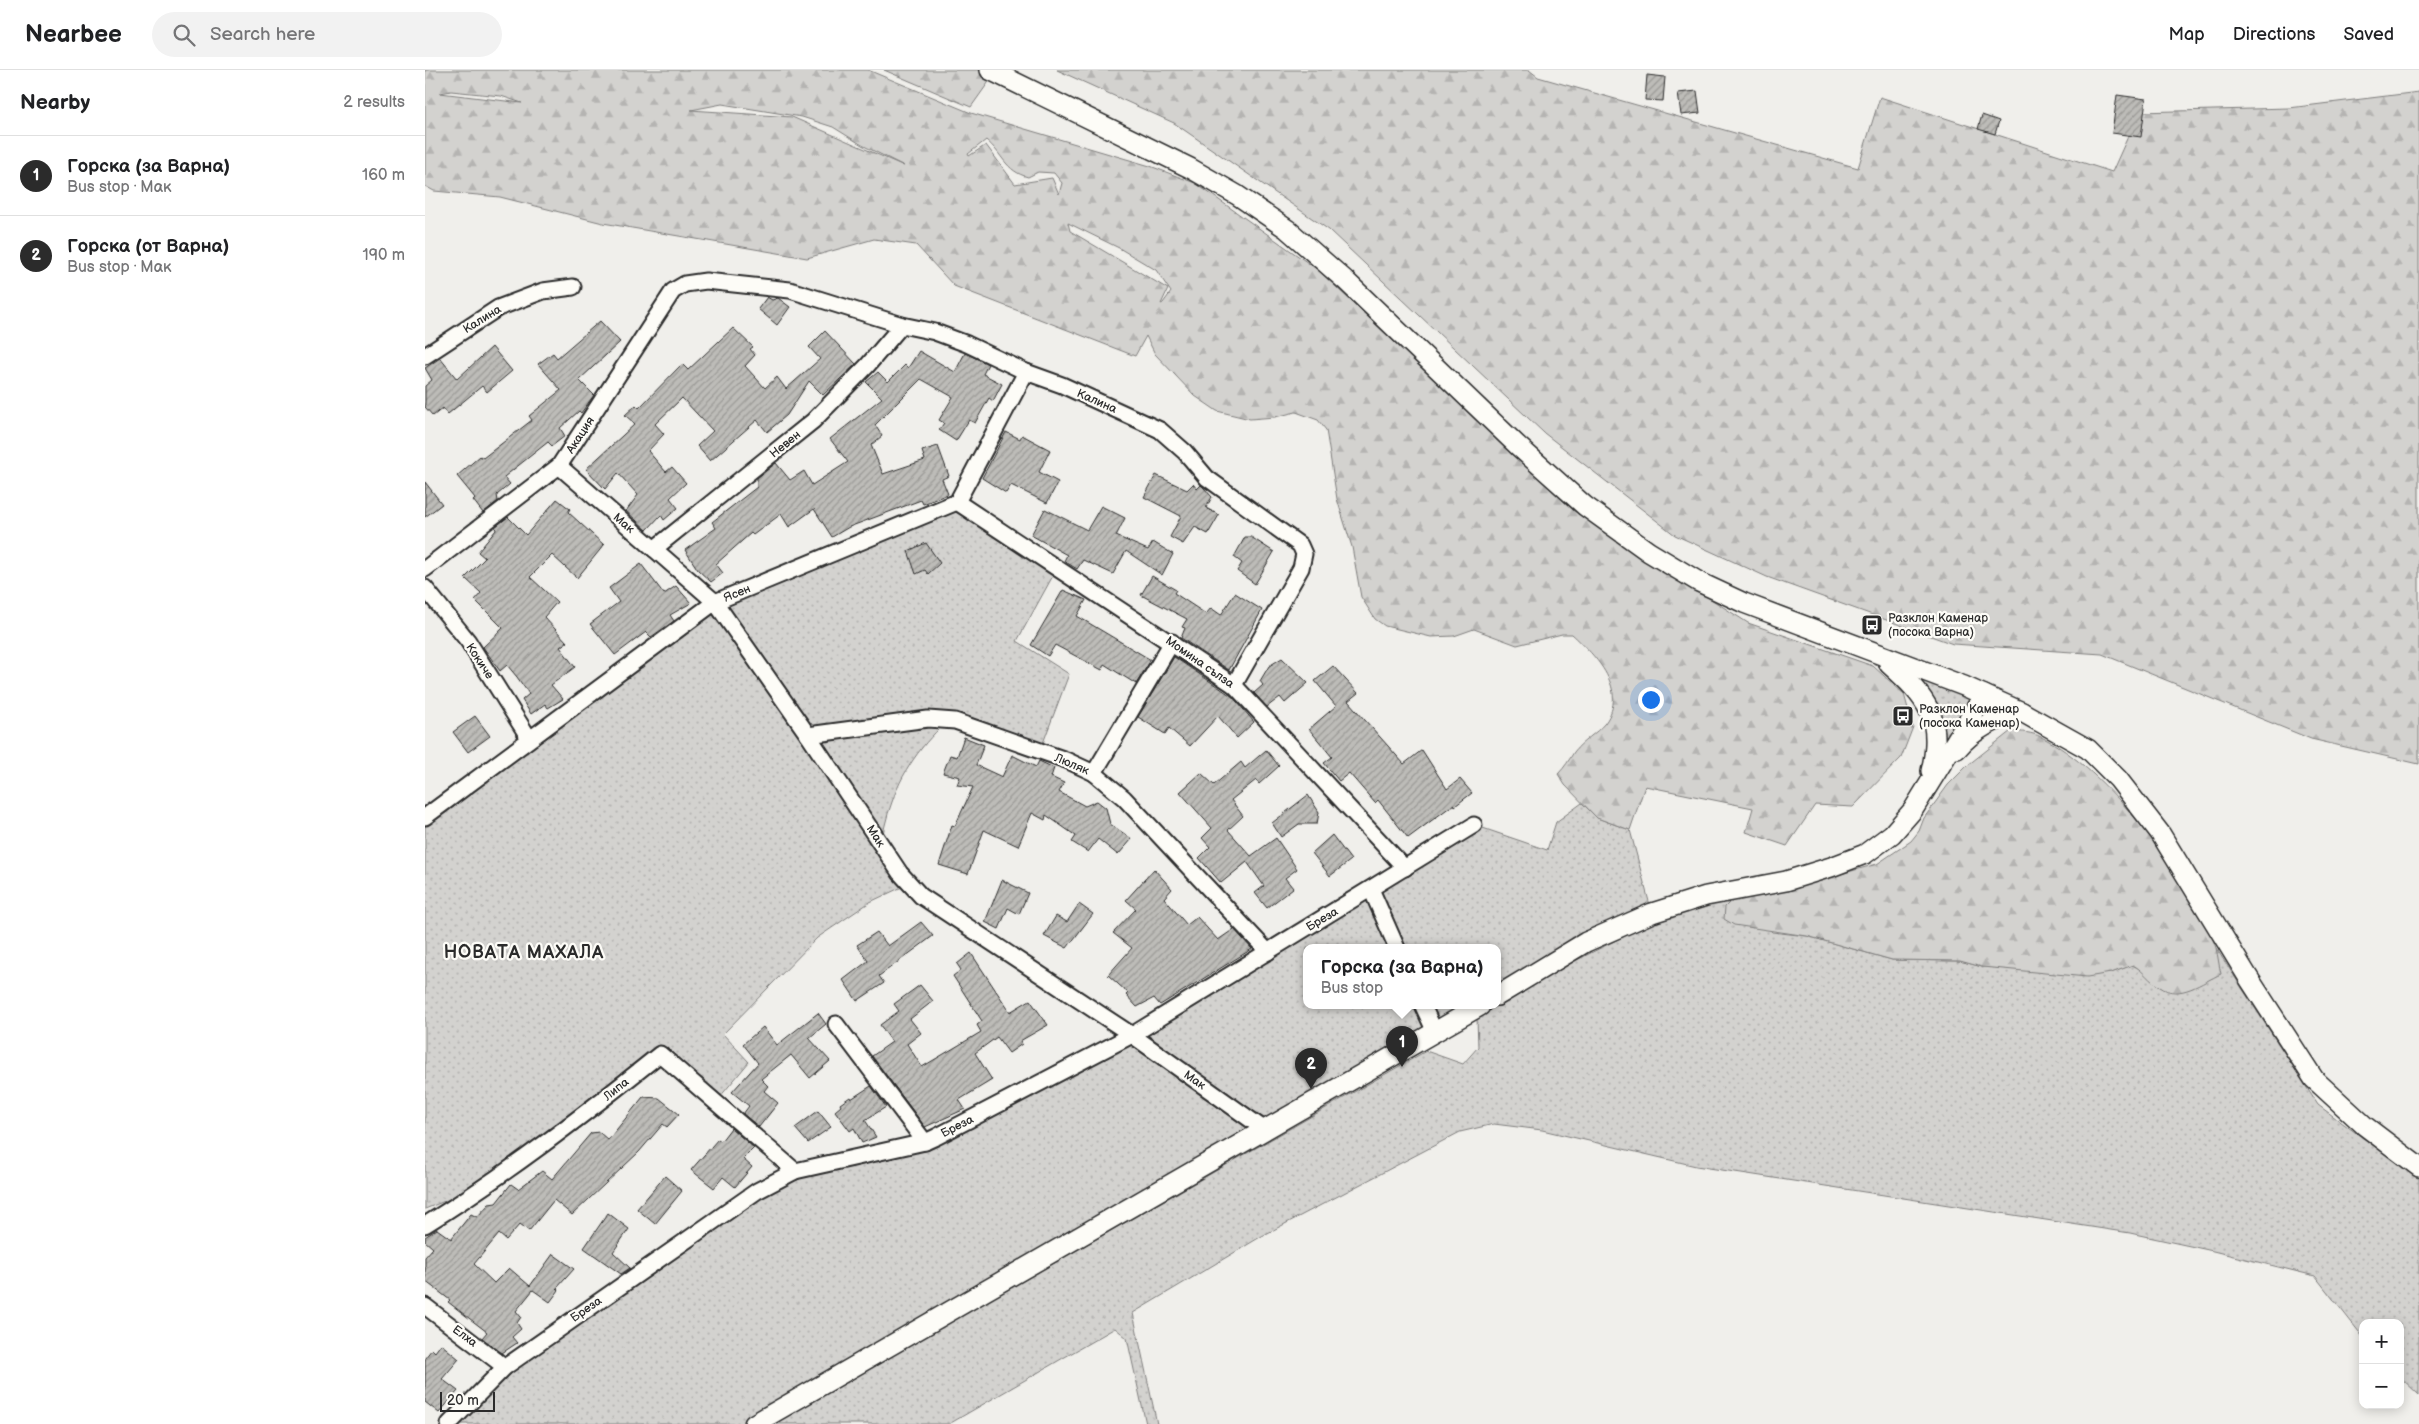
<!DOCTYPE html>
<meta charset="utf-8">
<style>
:root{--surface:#fff;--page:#f2f2f2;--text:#202124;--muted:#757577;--line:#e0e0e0;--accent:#2b2b2b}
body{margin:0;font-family:"Balsamiq Sans",sans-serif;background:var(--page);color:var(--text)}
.controls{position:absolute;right:15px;bottom:15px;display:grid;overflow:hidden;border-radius:10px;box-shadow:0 2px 12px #0003}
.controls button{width:45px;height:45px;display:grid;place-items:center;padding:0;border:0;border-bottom:1px solid var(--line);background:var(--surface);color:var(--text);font:25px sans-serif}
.scale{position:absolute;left:15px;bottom:12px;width:55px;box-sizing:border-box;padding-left:5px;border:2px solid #2b2b2b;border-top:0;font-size:14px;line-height:18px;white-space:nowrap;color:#2b2b2b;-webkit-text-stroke:4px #fdfcf7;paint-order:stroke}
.you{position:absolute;left:1225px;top:629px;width:18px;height:18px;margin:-12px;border:4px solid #fff;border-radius:50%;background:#1a73e8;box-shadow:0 0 0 8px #1a73e833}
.badge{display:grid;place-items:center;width:32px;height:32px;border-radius:50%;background:var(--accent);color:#fff;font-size:16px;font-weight:700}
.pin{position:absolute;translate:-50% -41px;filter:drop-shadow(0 1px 2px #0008)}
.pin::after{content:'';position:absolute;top:26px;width:18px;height:15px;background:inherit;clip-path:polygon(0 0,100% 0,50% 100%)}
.popup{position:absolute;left:878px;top:874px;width:198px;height:65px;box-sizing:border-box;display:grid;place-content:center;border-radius:10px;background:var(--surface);filter:drop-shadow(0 1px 4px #0005);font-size:16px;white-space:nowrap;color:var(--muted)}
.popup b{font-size:19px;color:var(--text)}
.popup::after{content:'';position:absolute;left:50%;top:100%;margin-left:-10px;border:10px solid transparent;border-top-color:var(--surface)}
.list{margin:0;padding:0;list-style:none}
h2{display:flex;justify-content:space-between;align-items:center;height:65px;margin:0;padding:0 20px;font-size:21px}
h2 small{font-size:16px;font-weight:400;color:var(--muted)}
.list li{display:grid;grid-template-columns:32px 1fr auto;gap:15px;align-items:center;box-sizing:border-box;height:80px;padding:0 20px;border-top:1px solid var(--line)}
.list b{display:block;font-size:19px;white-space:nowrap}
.list p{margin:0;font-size:16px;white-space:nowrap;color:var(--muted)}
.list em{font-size:16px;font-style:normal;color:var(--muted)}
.icon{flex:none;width:28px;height:28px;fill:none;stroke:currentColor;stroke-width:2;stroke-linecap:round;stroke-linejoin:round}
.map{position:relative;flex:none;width:1994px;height:1354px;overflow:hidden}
header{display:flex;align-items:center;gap:30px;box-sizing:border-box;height:70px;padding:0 25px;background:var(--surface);border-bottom:1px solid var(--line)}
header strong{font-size:24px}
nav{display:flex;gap:28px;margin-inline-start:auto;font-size:18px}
.search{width:350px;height:45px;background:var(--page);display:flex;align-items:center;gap:12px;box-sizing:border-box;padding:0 18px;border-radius:28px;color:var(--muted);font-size:19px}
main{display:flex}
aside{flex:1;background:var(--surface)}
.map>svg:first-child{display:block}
.grass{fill:url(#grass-dots);stroke:#7f7e7d}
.forest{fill:url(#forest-firs);stroke:#7f7e7d;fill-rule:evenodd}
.building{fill:url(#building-hatch);stroke:#2b2b2b}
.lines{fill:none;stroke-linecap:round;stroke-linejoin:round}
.minor-casing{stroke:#2b2b2b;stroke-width:19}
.tertiary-casing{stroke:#2b2b2b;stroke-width:22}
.minor{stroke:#fdfcf7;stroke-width:15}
.tertiary{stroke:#fdfcf7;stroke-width:19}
.labels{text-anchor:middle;stroke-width:4.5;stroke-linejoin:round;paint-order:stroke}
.street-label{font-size:12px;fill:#2b2b2b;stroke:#fdfcf7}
.poi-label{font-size:12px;fill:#2b2b2b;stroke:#fdfcf7;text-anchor:start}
.district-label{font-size:18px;font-weight:bold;letter-spacing:1px;fill:#2b2b2b;stroke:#fdfcf7}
</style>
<header>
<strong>Nearbee</strong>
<div class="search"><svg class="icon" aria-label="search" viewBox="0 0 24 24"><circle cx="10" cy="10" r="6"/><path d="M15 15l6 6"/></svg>Search here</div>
<nav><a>Map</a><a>Directions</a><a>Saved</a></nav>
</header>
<main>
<aside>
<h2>Nearby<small>2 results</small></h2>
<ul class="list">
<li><span class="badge">1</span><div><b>Горска (за Варна)</b><p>Bus stop · Мак</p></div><em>160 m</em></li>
<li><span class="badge">2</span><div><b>Горска (от Варна)</b><p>Bus stop · Мак</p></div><em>190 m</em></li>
</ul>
</aside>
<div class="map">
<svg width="1994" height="1354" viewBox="0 0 1994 1354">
<defs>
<pattern id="grass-dots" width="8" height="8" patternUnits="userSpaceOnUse" patternTransform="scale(1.25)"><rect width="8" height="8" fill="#d3d2cf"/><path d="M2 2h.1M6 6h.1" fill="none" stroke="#b5b4b2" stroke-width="1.8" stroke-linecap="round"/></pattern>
<pattern id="forest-firs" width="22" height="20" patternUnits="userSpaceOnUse" patternTransform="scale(1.25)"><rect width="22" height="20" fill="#d3d2cf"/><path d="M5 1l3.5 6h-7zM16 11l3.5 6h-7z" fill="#b5b4b2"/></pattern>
<pattern id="building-hatch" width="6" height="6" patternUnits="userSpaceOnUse" patternTransform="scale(1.25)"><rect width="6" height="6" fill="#bdbcb8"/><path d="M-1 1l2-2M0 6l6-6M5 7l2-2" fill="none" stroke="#9a9996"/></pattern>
</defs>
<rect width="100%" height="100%" fill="#f0efeb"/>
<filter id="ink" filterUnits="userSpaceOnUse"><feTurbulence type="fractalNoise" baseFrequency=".02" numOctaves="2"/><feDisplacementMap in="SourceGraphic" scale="10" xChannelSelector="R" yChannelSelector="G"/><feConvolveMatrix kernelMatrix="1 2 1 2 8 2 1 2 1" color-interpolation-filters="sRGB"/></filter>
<g filter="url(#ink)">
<g class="grass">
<path d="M530,439l100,63 -38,69 52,33 -26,69 -87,-29c-29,23 -52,53 -64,88 -6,15 -9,33 -13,49l23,36 -32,15 -53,36 -94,96 26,28 -30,36 -53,-44 -194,136 -47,19v-383l58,-45 242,-177z"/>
<path d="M1456,586l141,56 -21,5 -73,65 7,-50z"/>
<path d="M1157,733l15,15 33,12 22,83 -155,83v-48h-190v58h173l-725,418h-306l56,-57 290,-196 141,-34 196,-102 342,-210 73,25 9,-28z"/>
<path d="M1310,827l37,35 35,4 85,24 68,1 22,6 129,6 21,-8 10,5 18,17 41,-4 15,-35 102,157 101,74v216l-19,-18v-54h-37v14l-48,-61 -102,-25 -83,-18 -434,-67 -154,-36 -48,-6 -34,8 -198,104 -129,77 24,111h-11l-19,-86 -12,-10 -166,96h-177l654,-373 37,13 15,-17 -1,-29 68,-42 123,-62z"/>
</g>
<g class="forest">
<path d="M0,0h443l103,43 179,53 45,17 123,87 256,241 174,112 125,43 31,28 9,33 -12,31 -48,49 -38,-2 -28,41 -41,-14 7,-24 -108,-22 -15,44 -33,-12 -32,-33 -7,-11c7,-7 11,-14 16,-22 8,-11 22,-18 31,-29 24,-33 -9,-67 -33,-89h-10l-45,11 -43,-16 -20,7 -23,1 -46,-11 -10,-7 -14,-22 -9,-50 -15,-48 -11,-69 -8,-10 -22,-8 -21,5 -25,2 -33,-8 -22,-15 -40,-42 -9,-18 -11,20 -181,-70 -38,-41 -42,-6 -67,19 -204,-35 -103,-26 -66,-6 -9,-5zM26,21l50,5 21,7 -82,-10zM297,34l80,13 31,10 29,18 42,21 -112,-49 -101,-7zM561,70c17,14 19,31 42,37l10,-5 16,1 8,10 -3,11 -7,-16 -37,6 -29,-39 -17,11 -1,-2zM643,153l51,25 37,22 15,22 -8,11 -2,1 7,-15 -98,-58z"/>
<path d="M459,0h94l15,6 -22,31z"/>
<path d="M632,0h472l9,7 320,91 22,-71 232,75 27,-60 150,-4 130,-16v672l-108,-25 -209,-85 -149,-10 -186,-67 -92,-42 -131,-102 -215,-203 -155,-107z"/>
<path d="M1586,661c10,1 21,1 30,6 62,28 154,146 175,211 2,8 3,18 5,26 -19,8 -41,27 -61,13 -11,-6 -16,-16 -27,-22l-22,8 -24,4 -105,-10 -22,-6 -68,-1 -85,-24 -73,-11 -10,-6 1,-12 10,-10 69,-13 73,-20 34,-23 8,-10 5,-13 24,-33 20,-20z"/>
</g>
<g class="building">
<path d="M1222,5l18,2 -2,24 -18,-1z"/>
<path d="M1272,21l3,22 -19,2 -3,-22z"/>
<path d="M1692,25l29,4 -5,38 -29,-4z"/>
<path d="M1557,45l17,6 -4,13 -17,-5z"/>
<path d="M342,227l5,3 6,-2 12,9 -13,18 -19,-16z"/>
<path d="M175,251l20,21 -41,38 15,15 -13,18 -2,-2 -19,17 5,8 -13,10 -4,-4 -44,35 6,7 -13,11 1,6 -15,12 -10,-13 2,-2 -18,-22 23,-20 3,2 49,-38 -3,-4 32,-26 -23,-26 15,-11 4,5z"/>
<path d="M308,258l20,19 -3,2 5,6 -10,11 20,22 12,-11 9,12 34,-30 -11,-12 16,-16 31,33 -33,31 -14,-14 -22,34 -20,17 -10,-12 -47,41 -13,-15 16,-15 -31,-33 -27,26 9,10 -16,17 18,21 6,-5 14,16 -16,15 8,10 -14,12 -3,-5 -14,15 -21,-19 12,-16 -20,-22 -13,16 -19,-20 49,-45 -10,-9 11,-10 3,3 43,-44 6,6z"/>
<path d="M67,277l20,24 -25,21 -5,-6 -34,28 -5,-6 -10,8 -8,-9v-21l7,-6 -7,-12 15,-10 17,21z"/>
<path d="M494,281l36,21 10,-19 23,11 -5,10 19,10 -9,17 -4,-3 -14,25 -6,-3 -13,21 -17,-11 5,-7 -5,-3 14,-23 -32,-18 -46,46 7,11 -11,9 12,29 42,-14 -3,-9 16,-5 11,30 -7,3 6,15 -25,10 -2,-4 -72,27 -17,10 -18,-28 -25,18 -8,-13 -28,21 -2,-2 -35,31 7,9 -12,9 -13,-12 -13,-20 31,-22 -4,-6 45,-35v-9l19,-15 14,17 14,-9 8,14 36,-23 -18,-23 52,-41 -16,-16 12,-10 10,10 17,-17 3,3z"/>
<path d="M581,362l14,7 2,-4 28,15 -11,22 19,10 -11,21 -36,-18 -5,8 -24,-15z"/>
<path d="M731,405l31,15 6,-6 4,5 4,-4 3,3 8,9 -6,11 13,7 -11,19 -13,-7 -12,17 -13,-7 11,-21 -37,-19z"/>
<path d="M0,412l17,22 -17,13z"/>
<path d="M132,429l13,10 -2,3 36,33 -27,33 -25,-23 -22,22 27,25 -13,15 23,25 -7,5 15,20 -24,18 12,14 -15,9 -3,-4 -14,10 -9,-14 7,-6 -12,-17 -10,-12 -7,6 -17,-24 20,-19 -28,-28 6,-7 -16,-15 20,-20 -7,-6 18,-22 -1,-3 13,-10 18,18z"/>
<path d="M676,436l24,12 -9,18 32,14 5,-8 20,12 -11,21 -36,-24 -13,23 -30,-14 -6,9 -13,-8 3,-6 -36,-20 14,-26 42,21z"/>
<path d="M820,467h6l23,15 -19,32 -18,-13 5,-8 -8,-6z"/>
<path d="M501,473l14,20 -12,11 -3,-4 -9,4 -8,-23z"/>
<path d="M216,494l23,30 12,-8 15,17 -21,12 4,6 -7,5 -16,11 -5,-5 -31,23 -25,-31 29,-22 -10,-14z"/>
<path d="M727,506l24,14 -2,3 32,21 5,-6 10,7 14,-22 27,17 -33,60 -48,-32 4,-10 -3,-1 5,-8 -46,-24z"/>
<path d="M638,520l23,10 -9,16 74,44 -15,24 -32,-20 -2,6 -47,-25 -7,11 -17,-11z"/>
<path d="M749,587l59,40 21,25 -17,16 -19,-22 -28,30 -21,-18 -4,6 -27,-17z"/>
<path d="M857,588l26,25 -23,20 -5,-6 -13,10 -13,-14 9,-8 -3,-4 9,-15z"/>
<path d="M908,596l25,27 -10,8 56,63 18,-14 25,39 13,-10 12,14 -17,13 -1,-2 -46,34 -30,-38 -3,3 -26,-30 -10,8 -15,-18 8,-6 -23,-28 27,-23 -21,-25z"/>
<path d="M50,646l15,20 -22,16 -15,-20z"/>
<path d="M539,667l20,8 -8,20 26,12 10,-22 24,12 3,-6 15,7 -3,9 13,6 -5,9 26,14 12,-5 9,7 4,16 22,15 -14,16 -20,-16 -10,13 -16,-10 4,-6 -30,-21 -1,5 -13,-7 -14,33 -34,-16 -16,44 -29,-9 13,-40 3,1 18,-39 -16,-2 3,-8 -17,-4 7,-18 7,2z"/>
<path d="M841,680l13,16 -20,18 -3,-4 -25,20 12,16 -15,14 23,26 25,-18 21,31 -12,9 8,10 -26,20 -12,-15 9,-7 -17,-24 -26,21 -22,-25 11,-11 -8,-9 10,-10 -32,-36 21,-19 13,12 27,-23 4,6z"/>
<path d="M883,725l11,17 -2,12h-18l-18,13 -9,-14z"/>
<path d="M907,765l19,25 -21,16 -18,-23z"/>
<path d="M729,799l18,20 -8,9 23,27 10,-8 21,23 16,-11 18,20 -92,56 -6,-7 -17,9 -11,-12 2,-2 -20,-18 24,-27 -19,-15 23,-24 -10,-9z"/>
<path d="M577,810l26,13 -9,21 -11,-6 -9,21 -14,-7z"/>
<path d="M654,834l14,10 -26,34 -23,-12 12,-20 11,6z"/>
<path d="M496,852l12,14 -54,40 5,7 -27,18 -14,-21 25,-19 -11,-16 20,-13 11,14z"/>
<path d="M546,883l39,59 20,-12 18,25 -28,16 2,3 -13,9 -12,-16 -22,16 17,27 -33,20 6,9 -40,18 -53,-71 20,-14 -12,-17 19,-14 -5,-7 26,-19 13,16 -23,18 11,14 -14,11 15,23 59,-35 -4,-7 5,-4 -29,-45 8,-6 -4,-6z"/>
<path d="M393,943l8,11 -17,14 21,23 -20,17 -19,-23 -30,24 7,7 -4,5 14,12 -19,24 -16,-13 6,-8 -17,-14 26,-29 -15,-19 20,-17 14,18z"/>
<path d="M446,1016l15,21 -21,13 11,17 -14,6 -8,-15 -4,3 -15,-20 6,-5 -1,-2 10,-7 1,2z"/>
<path d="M218,1027l16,1 20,16 -12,13 -4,-3 -24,28 -67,63 -18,-15 -25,31 -9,-7 -14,16 -7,-6 -25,30 20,19 15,-15 21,18 23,-32 21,15 -17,19 2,2 -9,12 -17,-12 -17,21 5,6 -4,6 4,6 -9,8 5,6 -15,10 -20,-15 5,-6 -39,-30 2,-2 -25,-19v-24l8,-9 -8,-7v-4l12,-8 14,10 20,-25 6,3 12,-13 7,-1 15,-19 7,5 24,-18 10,8 39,-46 8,-1 9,8z"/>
<path d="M393,1041l13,16 -23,16 -13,-15z"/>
<path d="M306,1058l23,20 -11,11 9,8 -17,20 -12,-10 -9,11 -23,-18 27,-31 3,2z"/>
<path d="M240,1106l17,15 -27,33 -18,-15z"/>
<path d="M183,1143l21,16 -16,23 17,16 -9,6 -37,-26z"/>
<path d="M16,1274l18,15 -17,20 16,12 -19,22 -14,-11v-44l7,-9 3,3z"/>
</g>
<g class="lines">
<g class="minor-casing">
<g id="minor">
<path d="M0,286l73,-48 45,-17 30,-4"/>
<path d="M134,396l156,136 93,133 92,138 21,23 211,139 133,95"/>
<path d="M532,432l277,183 171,183"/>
<path d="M229,479l159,-128 54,-55 35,-41"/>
<path d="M0,499l134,-103 114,-175 12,-7 21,-3 84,9 112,35 33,7 32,12 59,28 36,13 98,45 25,22 22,26 93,67 4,9 -3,14 -67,117"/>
<path d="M0,518l43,53 61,97"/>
<path d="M383,665l120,-16 27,2 111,39 28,13 30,25 144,154"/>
<path d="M669,703l78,-131"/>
<path d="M0,747l290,-215 242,-100 69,-130"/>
<path d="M946,819l26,59"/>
<path d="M998,936l12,26"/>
<path d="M411,954l89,118"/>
<path d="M0,1155c82,-51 159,-110 235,-171l135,117"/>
<path d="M0,1236l80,61"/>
<path d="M24,1354l56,-57 252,-176 38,-20 130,-29 11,-5 196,-102 342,-210"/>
</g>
</g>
<g class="tertiary-casing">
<g id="tertiary">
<path d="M565,0l200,98 47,27 50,34 58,51 172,165 68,61 64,46 50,30 45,21 220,83 58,26 66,37 30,30 42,54 88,144 66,102 51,47 54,41"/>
<path d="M1464,594c38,34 55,54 42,107"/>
<path d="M1532,679c17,-20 39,-31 65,-37"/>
<path d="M1072,926l89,-54 66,-29 54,-17 80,-15 45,-14 34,-13 27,-20 21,-24 71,-115"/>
<path d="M329,1354l726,-418"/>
</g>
</g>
<use href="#minor" class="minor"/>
<use href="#tertiary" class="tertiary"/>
</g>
</g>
<defs>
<g id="bus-square" transform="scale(1.125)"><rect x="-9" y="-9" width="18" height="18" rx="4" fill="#2b2b2b" stroke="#fdfcf7"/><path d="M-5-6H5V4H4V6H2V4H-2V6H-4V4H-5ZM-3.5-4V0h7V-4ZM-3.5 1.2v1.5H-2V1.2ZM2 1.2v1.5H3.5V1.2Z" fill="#fff"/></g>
</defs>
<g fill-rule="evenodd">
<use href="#bus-square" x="1447" y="555"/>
<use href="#bus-square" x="1478" y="646"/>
</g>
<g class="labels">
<g class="street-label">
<text transform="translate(57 249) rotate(-32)" y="4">Калина</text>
<text transform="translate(672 331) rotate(24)" y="4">Калина</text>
<text transform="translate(155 365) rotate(-57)" y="4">Акация</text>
<text transform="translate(360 374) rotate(-39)" y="4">Невен</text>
<text transform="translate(199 453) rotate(41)" y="4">Мак</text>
<text transform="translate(312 523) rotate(-22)" y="4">Ясен</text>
<text transform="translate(55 591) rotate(57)" y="4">Кокиче</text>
<text transform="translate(775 592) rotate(35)" y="4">Момина сълза</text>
<text transform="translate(647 694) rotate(23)" y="4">Люляк</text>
<text transform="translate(451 766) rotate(57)" y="4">Мак</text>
<text transform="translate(897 849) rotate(-31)" y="4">Бреза</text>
<text transform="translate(770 1010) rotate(35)" y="4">Мак</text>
<text transform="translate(191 1019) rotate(-38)" y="4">Липа</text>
<text transform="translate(532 1056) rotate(-27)" y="4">Бреза</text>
<text transform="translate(161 1239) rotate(-35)" y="4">Бреза</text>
<text transform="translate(40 1266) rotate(37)" y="4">Елха</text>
</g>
<g class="poi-label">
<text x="1463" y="552">Разклон Каменар<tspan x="1463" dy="14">(посока Варна)</tspan></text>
<text x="1494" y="643">Разклон Каменар<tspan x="1494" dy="14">(посока Каменар)</tspan></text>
</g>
<g class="district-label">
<text x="99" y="888">НОВАТА МАХАЛА</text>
</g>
</g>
</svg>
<div class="controls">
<button>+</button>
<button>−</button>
</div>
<div class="scale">20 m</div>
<div class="you"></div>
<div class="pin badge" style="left:977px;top:997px">1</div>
<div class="popup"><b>Горска (за Варна)</b>Bus stop</div>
<div class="pin badge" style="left:886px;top:1019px">2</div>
</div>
</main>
